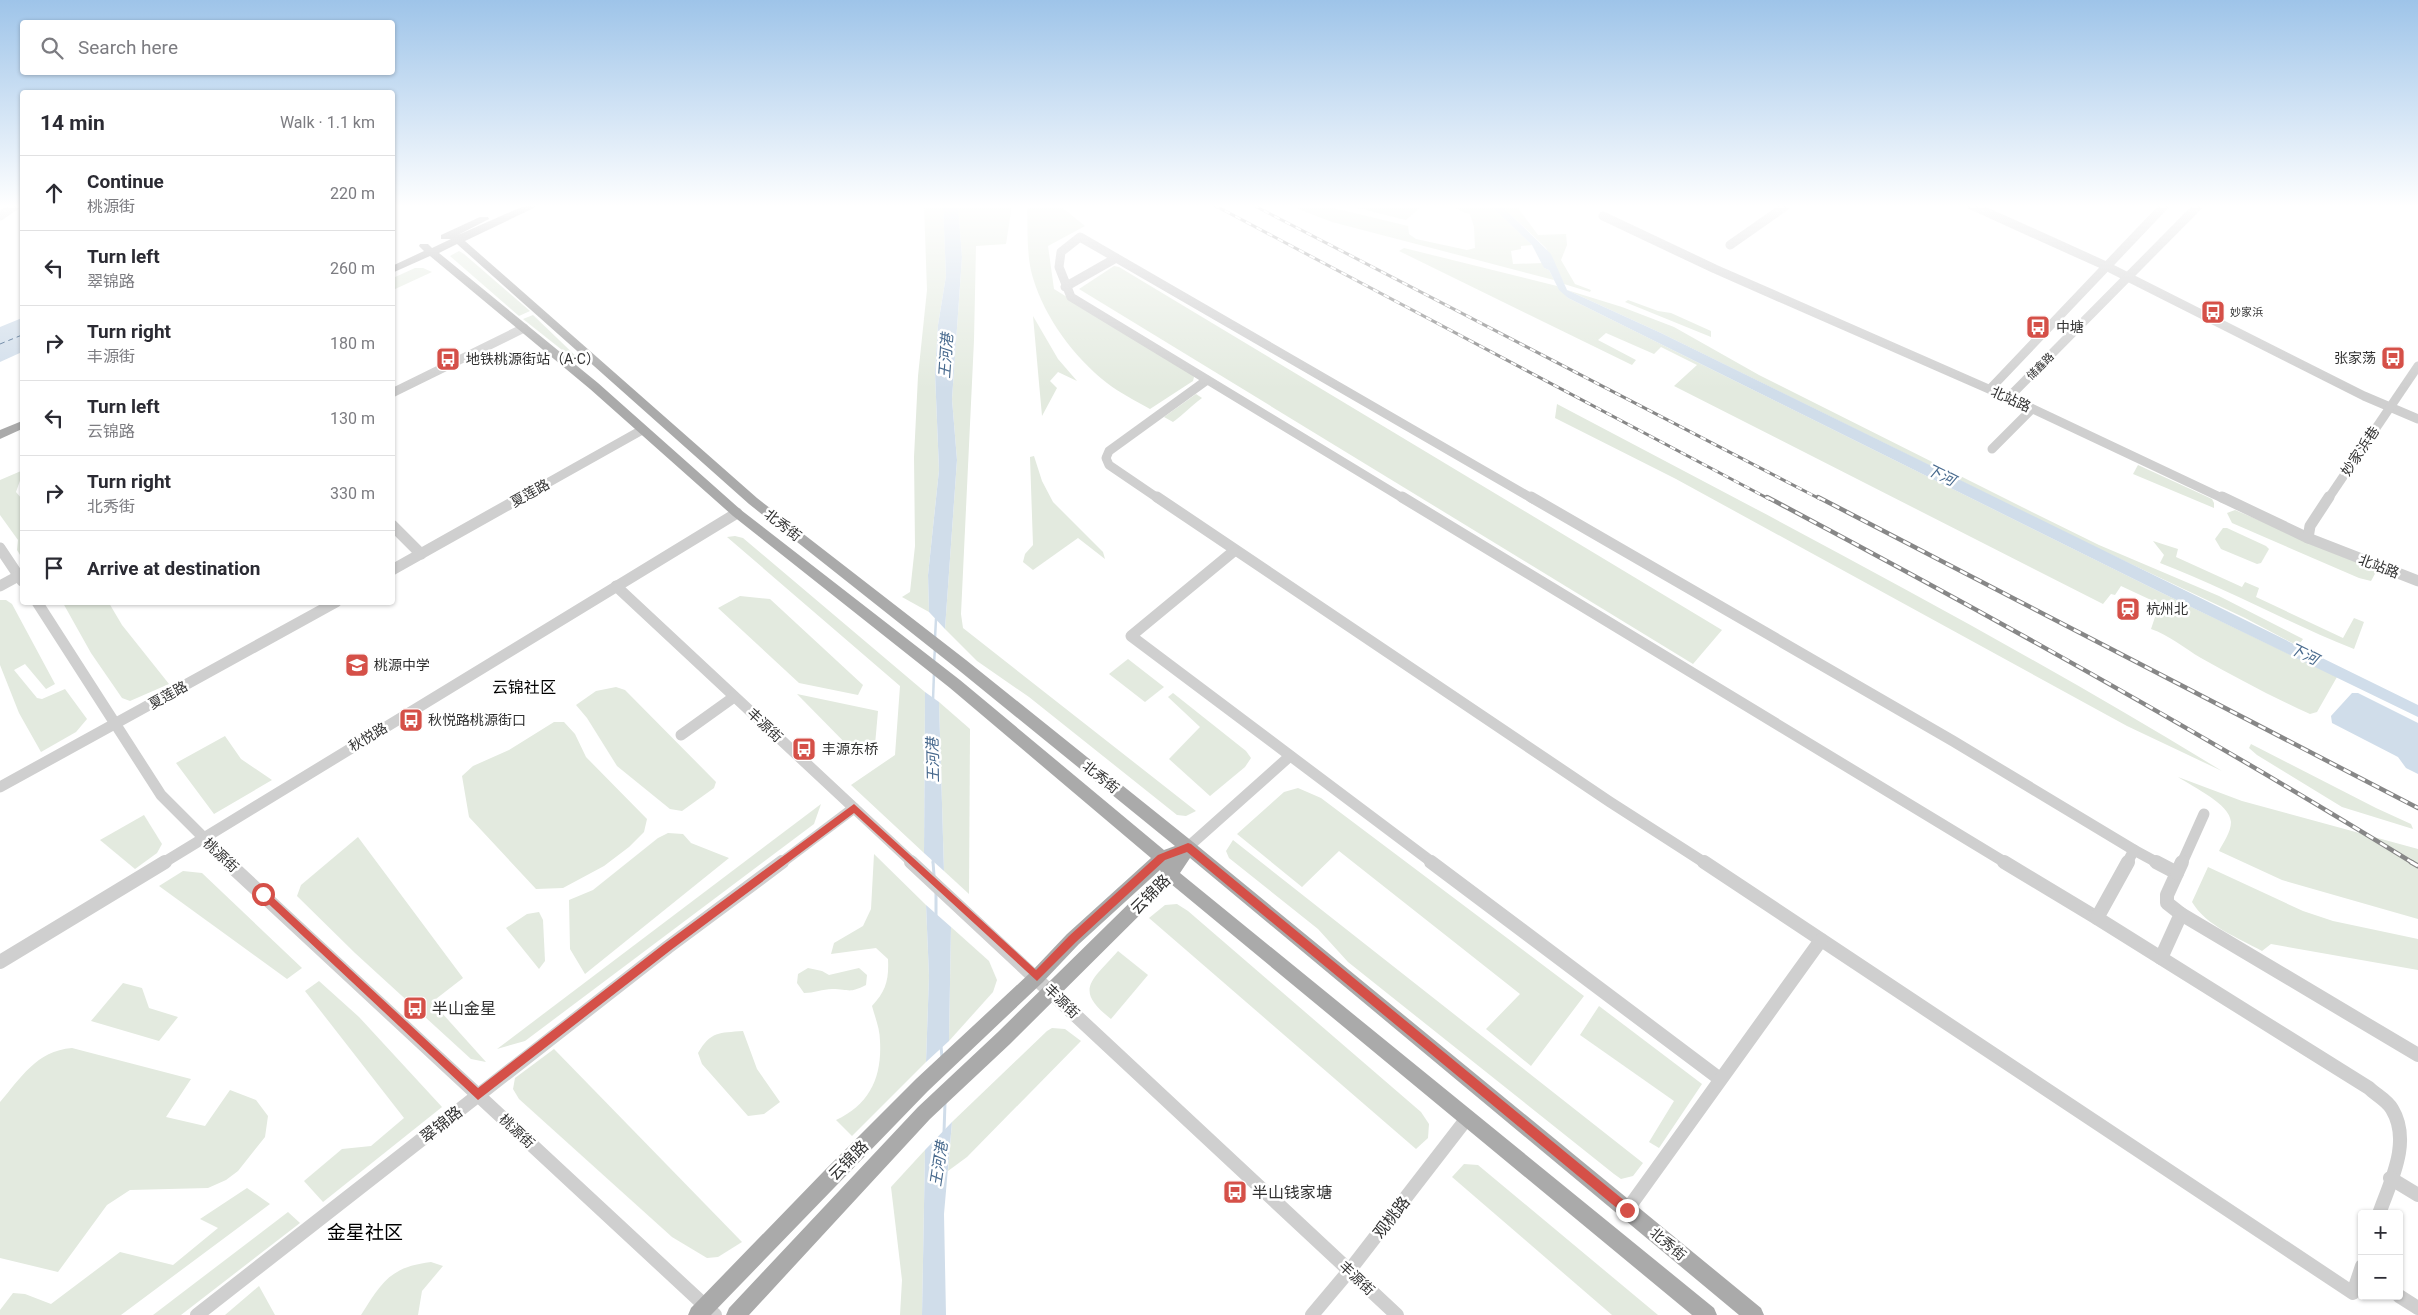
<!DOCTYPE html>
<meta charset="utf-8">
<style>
:root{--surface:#fff;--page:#f7f7f7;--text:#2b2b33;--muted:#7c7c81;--line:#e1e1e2}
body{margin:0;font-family:Roboto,"Noto Sans SC",sans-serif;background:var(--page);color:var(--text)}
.controls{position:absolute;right:15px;bottom:15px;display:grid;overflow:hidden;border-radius:5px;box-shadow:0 1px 4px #0004}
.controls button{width:45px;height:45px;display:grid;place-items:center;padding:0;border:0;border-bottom:1px solid var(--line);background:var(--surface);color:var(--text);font:25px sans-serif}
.stop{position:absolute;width:15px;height:15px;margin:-11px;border:4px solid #d55048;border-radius:50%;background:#fff}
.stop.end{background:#d55048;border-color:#fff;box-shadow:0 1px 5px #0008}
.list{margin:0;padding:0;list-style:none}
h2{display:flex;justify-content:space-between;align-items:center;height:65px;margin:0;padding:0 20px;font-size:21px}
h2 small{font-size:16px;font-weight:400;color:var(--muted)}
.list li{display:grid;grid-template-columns:32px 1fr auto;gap:15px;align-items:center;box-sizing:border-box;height:75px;padding:0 20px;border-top:1px solid var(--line)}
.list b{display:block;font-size:19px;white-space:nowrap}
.list p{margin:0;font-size:16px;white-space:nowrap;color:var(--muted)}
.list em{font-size:16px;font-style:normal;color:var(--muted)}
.icon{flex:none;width:28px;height:28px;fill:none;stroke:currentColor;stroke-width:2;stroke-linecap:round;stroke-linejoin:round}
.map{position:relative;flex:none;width:2418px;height:1315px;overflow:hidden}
.search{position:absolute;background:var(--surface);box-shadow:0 1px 4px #0004;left:20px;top:20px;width:375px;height:55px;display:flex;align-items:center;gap:12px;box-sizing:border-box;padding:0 18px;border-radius:5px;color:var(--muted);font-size:19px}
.panel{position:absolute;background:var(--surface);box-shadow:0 1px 4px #0004;left:20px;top:90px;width:375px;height:515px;border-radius:5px}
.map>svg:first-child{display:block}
.green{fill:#e3eadf}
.water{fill:#d0ddea}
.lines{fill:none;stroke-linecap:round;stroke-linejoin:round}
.stream-far1{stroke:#d0ddea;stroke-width:2.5}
.stream{stroke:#d0ddea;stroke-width:3}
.ferry{stroke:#47698d;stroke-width:1;stroke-dasharray:5 4;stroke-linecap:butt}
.minor-far2{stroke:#cfcfcf;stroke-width:9}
.minor-far1{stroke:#cfcfcf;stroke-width:11}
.minor{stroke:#cfcfcf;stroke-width:14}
.major{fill:#aaa;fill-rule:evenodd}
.rail-far2-casing{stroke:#878787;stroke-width:3}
.rail-far1-casing{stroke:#878787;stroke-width:4.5}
.rail-casing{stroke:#878787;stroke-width:5}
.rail-far2{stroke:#fff;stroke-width:2;stroke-dasharray:6;stroke-linecap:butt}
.rail-far1{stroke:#fff;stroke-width:2.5;stroke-dasharray:8;stroke-linecap:butt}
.rail{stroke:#fff;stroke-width:3;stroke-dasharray:9;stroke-linecap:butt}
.route{fill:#d55048}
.labels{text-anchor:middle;stroke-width:5;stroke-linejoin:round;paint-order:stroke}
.far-poi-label{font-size:11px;fill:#323232;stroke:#fff;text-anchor:start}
.far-street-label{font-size:11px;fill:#323232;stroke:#fff}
.poi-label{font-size:14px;fill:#323232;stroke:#fff;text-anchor:start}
.street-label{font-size:14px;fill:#323232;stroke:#fff}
.water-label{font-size:15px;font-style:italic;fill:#47698d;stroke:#fff}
.quarter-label{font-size:16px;fill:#000;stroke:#fff}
.near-street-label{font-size:16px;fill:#323232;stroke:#fff}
.near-poi-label{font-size:16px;fill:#323232;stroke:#fff;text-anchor:start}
.near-quarter-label{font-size:19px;fill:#000;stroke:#fff}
</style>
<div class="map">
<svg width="2418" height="1315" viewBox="0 0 2418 1315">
<rect width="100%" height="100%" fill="#fff"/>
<g class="green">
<path d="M924,205h19l3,71 -8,49 -3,48 4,97 -11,105 1,37 -27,-15 8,-5 5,-46 -1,-89 4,-81 9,-86z"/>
<path d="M958,205h54l-6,39 -30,2 -2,94 -13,274 2,14 233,183 -10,5 -9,-1 -148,-118 -52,-36 -32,-32 12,-169 -5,-61 10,-142z"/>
<path d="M1027,205h32l26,21 -37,20 6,43 138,85 2,3 -1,4 -43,28c-14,-8 -30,-16 -43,-26 -33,-26 -62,-65 -74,-105 -7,-23 -5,-49 -6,-73z"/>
<path d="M1303,205h18l87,21 1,8 7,5 51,11 8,-2 -1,-21 -4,-13c-10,-2 -15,-8 -25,-9h45l42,40 -11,1v3l-10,2 2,13 30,-1 1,5 5,2 5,10 -222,-58 -34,-13z"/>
<path d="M1346,205h77l-17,15z"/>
<path d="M1501,205h15l22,30 28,-1 1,11 -6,15 14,24 16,6 -1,2 -26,-8 -18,-36z"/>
<path d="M1404,248l153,38 11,12 590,293 179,86 -20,35 -7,2c-38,-17 -73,-36 -109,-56 -17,-10 -32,-23 -50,-29l4,-12 -4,-17 -30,-14 -6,9 -4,-1 -8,10 -429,-218 23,-21 -36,-18 -7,7 -48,-21 -8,7 38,20 -4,5 -233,-114z"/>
<path d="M459,251l5,3 66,57 -11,5 -69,-60z"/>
<path d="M1114,266l5,1 603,363 -29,34 -614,-375z"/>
<path d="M415,268h8l9,4 -39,18v-12z"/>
<path d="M1567,290l55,17 52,20 85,48 263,132 77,38 120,51 84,43 -5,7 -53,-28 -150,-71 -434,-214z"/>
<path d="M1628,300l30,11 13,2 40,18v6l-86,-35z"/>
<path d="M533,315l49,47 -1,3 -58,-46z"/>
<path d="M1033,316l25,43 19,22 -19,-9 -8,9 7,7 -15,28z"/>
<path d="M1196,394l6,4c-11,8 -18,16 -29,24l-9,-5z"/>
<path d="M1557,404c224,118 449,235 665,367l-95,-45 -451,-247 -121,-61z"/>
<path d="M1034,456l8,25 11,21 50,50 2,7 -27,-21 -45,32 -10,-8 2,-8 8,-9 -3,-88z"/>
<path d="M2138,465l74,34 2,4v5l-81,-34z"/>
<path d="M21,471l1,4 -6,17 6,7v59l-5,-8 1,-10 -18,-25v-35z"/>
<path d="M2235,510l136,58 5,4 -5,9 -12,-3 -127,-55 -5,-10z"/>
<path d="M2223,528h4l39,18 3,3 -8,14 -4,1 -36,-15 -6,-10z"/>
<path d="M735,536l8,2 182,154 -1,161 -73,-68 44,-30 5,-69 -173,-149z"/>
<path d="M2153,541l25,8 -2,8 66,30 3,-5 14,6 -3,9 87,41 11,-20 10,4 -10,27c-66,-26 -128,-61 -194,-86l4,-8z"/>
<path d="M740,596l30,3 93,86 -5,10 -59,-12 -81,-75z"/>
<path d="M0,600h6l6,4 43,80 -9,5 -21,-25 -11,6 23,28 5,1 23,-10 22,30 -11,13 -35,20 -22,-39 -19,-48z"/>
<path d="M63,603h46l13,22 47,59 -39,17 -8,-3 -31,-45z"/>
<path d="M1128,659l36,28 -19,15 -36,-28z"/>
<path d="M616,687l9,3 91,92 -2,6 -32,23 -12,-2 -53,-43 -30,-48 -11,-13 20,-14z"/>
<path d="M1173,693l73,58 5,7 -6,9 -35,29 -41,-37 31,-32 -32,-30z"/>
<path d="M797,694l81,17 -3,34 -16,12z"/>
<path d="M939,702l31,27 -1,165 -25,-23z"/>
<path d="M554,722h10l11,12 11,23 61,62 -3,13 -15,15 -25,19 -41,22 -27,1 -67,-72 -7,-41 11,-10 36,-16z"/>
<path d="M225,736l16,23 31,21 -58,34 -38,-51z"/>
<path d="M2251,744l125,64 35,16 2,5 -71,-22 -85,-52 -8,-7z"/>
<path d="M2178,777l64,24 176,48v70l-136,-39 -63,-29c4,-8 12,-19 12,-29 -1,-18 -38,-35 -53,-45z"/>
<path d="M1298,788l23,10 263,198 -53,70 -45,-37 34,-35 -181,-143 -37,36 -65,-53 47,-42z"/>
<path d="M821,804l-7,20 -289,217 -28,8z"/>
<path d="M144,815l18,29 -5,9 -22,16 -35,-29z"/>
<path d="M668,833l15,1 8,9 38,15 -144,116 -15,-25 -1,-49 24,-10 65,-52z"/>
<path d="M358,837l105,141 -31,24 54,60 -15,-3 -116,-106 -58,-57 4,-11z"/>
<path d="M1233,840l410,323 -10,13 -12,3 -7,-5 -266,-212 -30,-33 -89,-71 -3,-7z"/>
<path d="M874,854l52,51 3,71 -3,86 -74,74 -16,-16c34,-16 46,-43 44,-79 0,-12 -5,-24 -8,-35 14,-15 17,-26 16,-47l-12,-11 -45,6 3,-11 29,-17 8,-17z"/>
<path d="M2208,867l95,44 30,10 85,18v31l-147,-26 -9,7c-23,-13 -56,-25 -70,-49z"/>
<path d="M183,871l19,2 100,95 -15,11 -128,-93z"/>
<path d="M1177,904l11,7 233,201 8,12 -1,14 -12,11 -267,-231 16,-13z"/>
<path d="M539,912l4,8 2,41 -6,8 -33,-41 21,-14z"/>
<path d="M951,927l38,34 8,19 -4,12 -44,49z"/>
<path d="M1118,951l30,24 -37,44c-38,-30 -19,-38 7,-68z"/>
<path d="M808,968l14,3 7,4 30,-7 8,7 -1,10c-18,9 -16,4 -34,4 -9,0 -18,4 -28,4l-7,-10 1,-9z"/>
<path d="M319,981l40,36 83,90 -119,95 -19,-21 38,-32 29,-3 33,-28 -99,-127z"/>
<path d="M123,983l19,5 7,20 29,9 -19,24 -68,-20z"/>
<path d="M1599,1006l103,78 -43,64 -10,-6 25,-41 -94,-66z"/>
<path d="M1052,1028l13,1 16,12 -114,116 -19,14 4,-49 95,-91z"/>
<path d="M743,1031l14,38 23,33 -16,12 -16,2 -46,-52 -4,-11c13,-22 21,-20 45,-22z"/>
<path d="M72,1048l119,31 -25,38 39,9 25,-36 26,10 12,16 -3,21 -27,34 -12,9 -18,8 -78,2 -23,15 -49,67 -58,-14v-156c21,-24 36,-51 72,-54z"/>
<path d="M554,1049l188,193 -24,15 -11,1 -35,-21 -153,-138 -6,-10 2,-11z"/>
<path d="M925,1150l-3,165h-22l2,-35 -11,-93z"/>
<path d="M1464,1164l14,1 180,150h-46l-160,-138z"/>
<path d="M247,1188l23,16 -149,111h-121v-5l13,-17 12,1 26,10 69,-52 53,13 45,-37 -18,-9z"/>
<path d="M288,1212l12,11 -119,92h-28z"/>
<path d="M431,1262l12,4 -21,25 -4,24h-57c21,-33 29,-48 70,-53z"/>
<path d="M259,1286l16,29h-50z"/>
</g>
<g class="water">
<path d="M943,205h15l4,52 -10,142 5,61 -12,169 -16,-17 -1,-37 11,-105 -4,-97 3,-48 8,-49z"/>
<path d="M1490,205h11l50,49 16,36 94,43 757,372v12l-260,-126 -590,-293 -9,-8 -10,-20 -5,-2 -12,-23z"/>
<path d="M22,318v34l-22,10v-35z"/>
<path d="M925,692l14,10 5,169 -20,-18z"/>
<path d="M2352,693h6l60,30v51l-12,-6 -8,-11 -66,-34 -1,-7z"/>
<path d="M926,905l25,22 -2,114 -23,21 3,-86z"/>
<path d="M952,1122l-8,92 2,101h-24l3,-165z"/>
</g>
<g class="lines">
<g class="stream-far1">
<path d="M935,638l1,-19"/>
<path d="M934,663l1,-15"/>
<path d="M933,700l1,-27"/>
<path d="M933,858v5"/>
</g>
<g class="stream">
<path d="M933,862l1,13"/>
<path d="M936,893v22"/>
<path d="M941,1046l1,12"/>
<path d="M944,1132l1,-29"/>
</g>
<path class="ferry" d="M0,344l22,-9"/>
<g class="minor-far2">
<path d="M1971,205l135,61 258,130 54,23"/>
<path d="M0,216l16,-11"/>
<path d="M1603,216l112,53 301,132 208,98"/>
<path d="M1730,245l57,-40"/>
<path d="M1065,287l51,-29"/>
<path d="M1990,389l175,-184"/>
<path d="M392,393l132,-65"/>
<path d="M2008,398l191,-193"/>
<path d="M1992,449l40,-40"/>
<path d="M519,499l123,-69"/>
<path d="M1159,499l-50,-34 -3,-7 3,-7 98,-71"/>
<path d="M1404,499l-333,-202 -12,-30 2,-15 19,-15 453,262"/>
<path d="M2328,499l90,-133"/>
</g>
<g class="minor-far1">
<path d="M1157,497l453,305 95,61"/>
<path d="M1402,497l604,366"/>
<path d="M1531,497l422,244 181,109"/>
<path d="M2222,497l86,41 110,43"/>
<path d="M392,525l29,29"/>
<path d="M2308,538l2,-12 19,-29"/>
<path d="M0,548l22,33"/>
<path d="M1234,551l-103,85 302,227"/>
<path d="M392,570l130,-73"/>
<path d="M0,586l22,-12"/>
<path d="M616,586l297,277"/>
<path d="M37,602l124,193 68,68"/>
<path d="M681,735l53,-38"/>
<path d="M0,787l336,-185"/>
<path d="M1188,847l102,-91"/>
<path d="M163,863l574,-350"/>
<path d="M781,863l73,-55"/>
<path d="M2127,863l7,-13 24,13"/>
<path d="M2182,863l22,-49"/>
</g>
<g class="minor">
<path d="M227,862l488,453"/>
<path d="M911,862l486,453"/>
<path d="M1431,862l289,217"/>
<path d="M1704,862l649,431 9,-27"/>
<path d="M2004,862l93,56"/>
<path d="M2128,862l-31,56 272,170c7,7 18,12 23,21 20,33 -2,73 -13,105"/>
<path d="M2156,862l21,11 -10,22v8l14,11 -20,44"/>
<path d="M2177,873l5,-11"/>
<path d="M2181,914l237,141"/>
<path d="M0,962l165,-100"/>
<path d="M2390,1178l28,17"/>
<path d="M1627,1210l194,-270"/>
<path d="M2399,1296l19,12"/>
<path d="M197,1315l471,-368 114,-85"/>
<path d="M1312,1315l37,-44 119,-154"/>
</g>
<g class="major">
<path d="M526,205h14l-75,36 292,257 209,162 227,182 568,466 3,7h-25l-549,-457 -10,15 534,435 3,7h-25l-521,-431 -161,160 -80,75 -181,196h-23l3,-7 189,-201 80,-75 163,-160 -1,-2 -81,74 -36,38 -115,109 -217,224h-23l3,-7 134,-138 91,-91 115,-107 36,-38 84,-76 -201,-170 -217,-172 -143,-127 -160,-133 -38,17v-7l32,-15 -5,-5 1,-2h8l4,4 19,-9h-10v-4l39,-18h8l1,2 -31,16zM457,244l292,260 207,164 219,178 -11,4 -204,-170 -219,-170 -143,-127 -159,-130z"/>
<path d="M22,421v8l-22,10v-9z"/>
</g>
<g class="rail-far2-casing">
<g id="rail-far2">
<path d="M1214,205l555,294"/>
<path d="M1253,205l567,294"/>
</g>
</g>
<g class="rail-far1-casing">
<g id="rail-far1">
<path d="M1767,497c219,116 435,236 646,366"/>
<path d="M1818,497l600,311"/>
</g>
</g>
<g class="rail-casing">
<path id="rail" d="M2411,862l7,4"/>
</g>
<use href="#rail-far2" class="rail-far2"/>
<use href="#rail-far1" class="rail-far1"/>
<use href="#rail" class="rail"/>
</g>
<linearGradient id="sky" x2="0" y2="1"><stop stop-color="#9ec4e9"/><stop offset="0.53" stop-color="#fff"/><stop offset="1" stop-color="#fff" stop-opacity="0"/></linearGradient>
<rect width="2418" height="389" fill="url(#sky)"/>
<path class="route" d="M854,804l182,166 33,-34 89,-81 30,-12 3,1 440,362v8h-7l-437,-362 -22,8 -89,82 -39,39 -183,-168 -183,137 -193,150 -220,-206 5,-4 3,1 212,197 186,-144z"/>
<defs>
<g id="bus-square" transform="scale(1.25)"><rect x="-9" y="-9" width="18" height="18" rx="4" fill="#d55048" stroke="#fff"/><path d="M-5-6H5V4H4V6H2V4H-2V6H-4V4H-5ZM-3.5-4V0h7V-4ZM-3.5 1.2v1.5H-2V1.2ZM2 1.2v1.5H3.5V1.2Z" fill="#fff"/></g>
<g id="station-square" transform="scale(1.25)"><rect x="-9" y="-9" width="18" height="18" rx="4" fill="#d55048" stroke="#fff"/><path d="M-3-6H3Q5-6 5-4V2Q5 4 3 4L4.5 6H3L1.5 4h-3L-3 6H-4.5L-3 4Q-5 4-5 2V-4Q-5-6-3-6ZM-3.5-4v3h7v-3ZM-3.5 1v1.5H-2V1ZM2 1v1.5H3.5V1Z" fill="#fff"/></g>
<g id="school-square" transform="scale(1.25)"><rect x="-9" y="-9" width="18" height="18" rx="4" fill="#d55048" stroke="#fff"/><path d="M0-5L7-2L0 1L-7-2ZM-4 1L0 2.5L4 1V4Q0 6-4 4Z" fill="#fff"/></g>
</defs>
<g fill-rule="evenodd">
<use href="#bus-square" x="2213" y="312"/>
<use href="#bus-square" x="2038" y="327"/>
<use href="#bus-square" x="2393" y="358"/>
<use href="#bus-square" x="448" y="359"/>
<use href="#station-square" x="2128" y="609"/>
<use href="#school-square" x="357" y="665"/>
<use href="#bus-square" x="411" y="720"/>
<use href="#bus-square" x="804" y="749"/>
<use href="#bus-square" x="415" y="1008"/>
<use href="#bus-square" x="1235" y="1192"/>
</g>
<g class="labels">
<g class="far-poi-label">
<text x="2230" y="316">妙家浜</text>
</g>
<g class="far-street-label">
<text transform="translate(2040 366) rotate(-45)" y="4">储鑫路</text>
</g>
<g class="poi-label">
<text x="2056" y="332">中塘</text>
<text x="2376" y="363" text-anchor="end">张家荡</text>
<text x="466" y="364">地铁桃源街站（A·C）</text>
<text x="2146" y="614">杭州北</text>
<text x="374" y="670">桃源中学</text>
<text x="428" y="725">秋悦路桃源街口</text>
<text x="822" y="754">丰源东桥</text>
</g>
<g class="street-label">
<text transform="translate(2011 399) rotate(24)" y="5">北站路</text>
<text transform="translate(2360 451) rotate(-56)" y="5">妙家浜巷</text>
<text transform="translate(530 493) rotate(-29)" y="5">夏莲路</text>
<text transform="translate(783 525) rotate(38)" y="5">北秀街</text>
<text transform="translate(2379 566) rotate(21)" y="5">北站路</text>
<text transform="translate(168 695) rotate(-29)" y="5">夏莲路</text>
<text transform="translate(765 725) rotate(43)" y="5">丰源街</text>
<text transform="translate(368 737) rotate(-31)" y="5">秋悦路</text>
<text transform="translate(1101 777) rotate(39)" y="5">北秀街</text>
<text transform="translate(221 855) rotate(43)" y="5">桃源街</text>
<text transform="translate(1062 1001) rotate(44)" y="5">丰源街</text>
<text transform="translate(517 1131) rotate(43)" y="5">桃源街</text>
<text transform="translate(1668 1244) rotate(40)" y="5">北秀街</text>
<text transform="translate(1357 1278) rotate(43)" y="5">丰源街</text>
</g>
<g class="water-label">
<text transform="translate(946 356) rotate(-86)" y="5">王河港</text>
<text transform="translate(1941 475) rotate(26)" y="5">下河</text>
<text transform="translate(2304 654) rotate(26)" y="5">下河</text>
<text transform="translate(933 760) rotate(-91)" y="5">王河港</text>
<text transform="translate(939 1164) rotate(-81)" y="5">王河港</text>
</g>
<g class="quarter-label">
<text x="524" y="693">云锦社区</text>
</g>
<g class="near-street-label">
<text transform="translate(1150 894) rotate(-45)" y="6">云锦路</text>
<text transform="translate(441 1124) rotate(-38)" y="6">翠锦路</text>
<text transform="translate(848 1160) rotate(-45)" y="6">云锦路</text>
<text transform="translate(1391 1217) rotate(-52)" y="6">观桃路</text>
</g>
<g class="near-poi-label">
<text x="432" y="1014">半山金星</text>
<text x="1252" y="1198">半山钱家塘</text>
</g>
<g class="near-quarter-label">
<text x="365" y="1239">金星社区</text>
</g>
</g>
</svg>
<div class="controls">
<button>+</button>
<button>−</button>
</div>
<div class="stop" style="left:263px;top:894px"></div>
<div class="stop end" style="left:1627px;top:1210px"></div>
<div class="search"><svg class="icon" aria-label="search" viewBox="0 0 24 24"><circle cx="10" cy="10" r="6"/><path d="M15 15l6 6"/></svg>Search here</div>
<section class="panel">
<h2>14 min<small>Walk · 1.1 km</small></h2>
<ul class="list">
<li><svg class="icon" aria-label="ahead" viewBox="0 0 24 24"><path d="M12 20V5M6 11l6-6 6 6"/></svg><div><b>Continue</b><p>桃源街</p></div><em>220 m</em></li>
<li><svg class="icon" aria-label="left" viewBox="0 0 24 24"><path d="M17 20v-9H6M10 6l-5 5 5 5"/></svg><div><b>Turn left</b><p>翠锦路</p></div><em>260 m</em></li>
<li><svg class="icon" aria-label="right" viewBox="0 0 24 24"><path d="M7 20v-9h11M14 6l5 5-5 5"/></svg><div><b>Turn right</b><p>丰源街</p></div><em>180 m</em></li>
<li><svg class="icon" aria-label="left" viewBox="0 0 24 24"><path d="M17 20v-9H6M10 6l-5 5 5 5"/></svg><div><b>Turn left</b><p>云锦路</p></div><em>130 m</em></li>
<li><svg class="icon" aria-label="right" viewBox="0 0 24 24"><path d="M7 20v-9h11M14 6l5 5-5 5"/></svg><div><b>Turn right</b><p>北秀街</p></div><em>330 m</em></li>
<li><svg class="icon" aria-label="arrive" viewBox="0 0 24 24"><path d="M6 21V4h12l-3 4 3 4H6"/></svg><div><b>Arrive at destination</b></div></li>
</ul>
</section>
</div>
